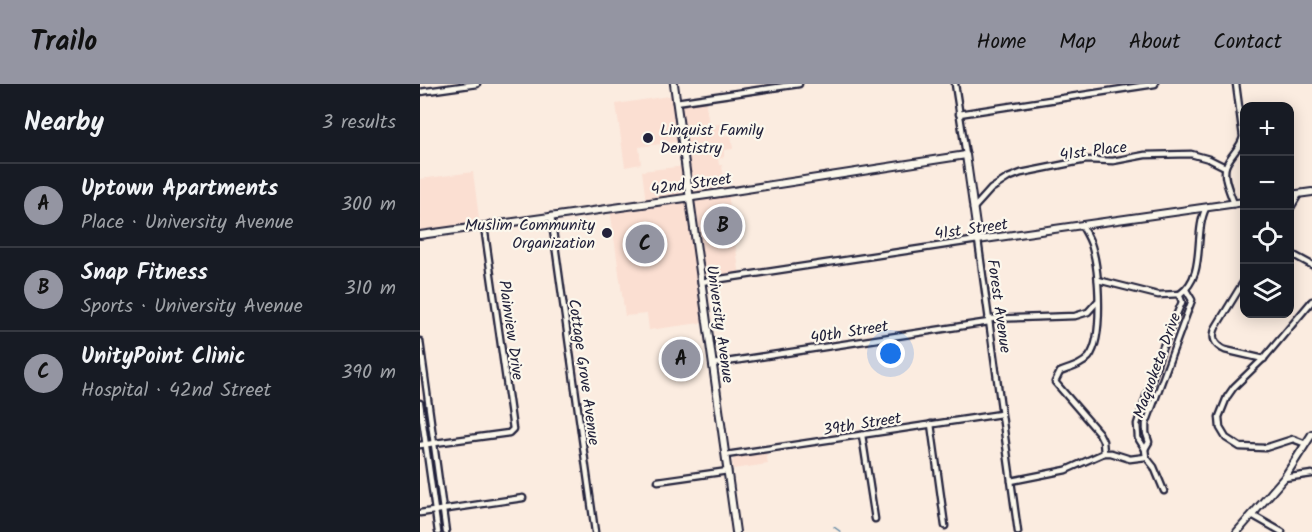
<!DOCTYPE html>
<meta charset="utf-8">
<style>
:root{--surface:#171b24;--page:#242831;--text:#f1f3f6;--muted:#9ea1a6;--line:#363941;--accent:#9495a2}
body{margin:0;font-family:Kalam,sans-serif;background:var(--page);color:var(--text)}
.controls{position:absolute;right:18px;top:18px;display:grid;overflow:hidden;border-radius:12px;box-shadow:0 3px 15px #0003}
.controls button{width:54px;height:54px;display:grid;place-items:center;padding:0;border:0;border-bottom:2px solid var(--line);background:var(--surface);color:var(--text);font:30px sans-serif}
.you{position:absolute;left:471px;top:270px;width:21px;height:21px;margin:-15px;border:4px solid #fff;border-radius:50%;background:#1a73e8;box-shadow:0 0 0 9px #1a73e833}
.badge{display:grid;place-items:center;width:39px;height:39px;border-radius:50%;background:var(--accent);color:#111;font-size:20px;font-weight:700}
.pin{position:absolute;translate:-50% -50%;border:3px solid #fff;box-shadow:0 2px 6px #0006}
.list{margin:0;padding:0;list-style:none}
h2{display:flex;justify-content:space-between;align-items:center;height:78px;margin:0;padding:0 24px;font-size:26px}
h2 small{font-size:20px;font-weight:400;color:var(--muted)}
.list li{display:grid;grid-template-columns:39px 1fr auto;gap:18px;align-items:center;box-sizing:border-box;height:84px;padding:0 24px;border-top:2px solid var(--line)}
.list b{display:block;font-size:22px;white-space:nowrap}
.list p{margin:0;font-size:20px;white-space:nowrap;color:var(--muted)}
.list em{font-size:20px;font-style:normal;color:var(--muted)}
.icon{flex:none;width:33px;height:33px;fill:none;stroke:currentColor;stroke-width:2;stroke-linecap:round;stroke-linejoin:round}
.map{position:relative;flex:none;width:892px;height:448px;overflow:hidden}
header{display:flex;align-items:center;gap:36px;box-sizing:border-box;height:84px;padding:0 30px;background:var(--accent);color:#111}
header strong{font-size:28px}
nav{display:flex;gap:33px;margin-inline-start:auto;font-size:21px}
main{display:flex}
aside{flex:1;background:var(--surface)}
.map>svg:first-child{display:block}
.built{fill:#fbdfd2}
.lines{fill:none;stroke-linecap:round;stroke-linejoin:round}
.stream{stroke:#5f86a3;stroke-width:1.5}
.street-casing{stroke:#22223b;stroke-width:9}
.secondary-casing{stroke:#22223b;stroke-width:10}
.street{stroke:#fbf7ec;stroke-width:4.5}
.secondary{stroke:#fbf7ec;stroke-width:6}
.poi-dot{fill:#22223b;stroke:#fbf7ec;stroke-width:2}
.labels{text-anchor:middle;stroke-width:4.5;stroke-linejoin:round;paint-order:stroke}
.poi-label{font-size:16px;fill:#22223b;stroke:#fbf7ec;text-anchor:start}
.street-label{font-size:16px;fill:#22223b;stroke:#fbf7ec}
</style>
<header>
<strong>Trailo</strong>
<nav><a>Home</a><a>Map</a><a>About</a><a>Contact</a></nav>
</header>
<main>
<aside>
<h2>Nearby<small>3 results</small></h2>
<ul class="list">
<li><span class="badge">A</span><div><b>Uptown Apartments</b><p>Place · University Avenue</p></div><em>300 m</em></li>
<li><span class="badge">B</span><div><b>Snap Fitness</b><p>Sports · University Avenue</p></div><em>310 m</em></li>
<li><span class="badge">C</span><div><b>UnityPoint Clinic</b><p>Hospital · 42nd Street</p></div><em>390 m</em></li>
</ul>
</aside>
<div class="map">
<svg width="892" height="448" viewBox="0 0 892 448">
<rect width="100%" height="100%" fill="#fbece0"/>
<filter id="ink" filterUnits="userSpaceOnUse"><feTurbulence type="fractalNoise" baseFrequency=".0167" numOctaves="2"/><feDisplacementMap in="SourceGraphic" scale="12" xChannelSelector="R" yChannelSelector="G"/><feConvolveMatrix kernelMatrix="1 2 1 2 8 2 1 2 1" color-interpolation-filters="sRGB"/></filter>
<g filter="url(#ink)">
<g class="built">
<path d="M255,11l1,7 29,-4 4,27 11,-1 2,12 9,-1 2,14 -9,1v7l-6,2 1,6h3l4,26 2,1 12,85 -39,5 6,40 -58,8 -2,-16 -22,2 -15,-108 36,-5 -4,-32 43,-5 -4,-25 -42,6 2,17 -16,3 -9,-63z"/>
<path d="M53,88l7,54 -60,9v-56z"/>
<path d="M346,368l2,12 -35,5 -1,-7 3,-5z"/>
</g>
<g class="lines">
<path class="stream" d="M414,443l7,5"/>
<g class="street-casing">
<g id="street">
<path d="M535,0l11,71"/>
<path d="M0,8l57,-8"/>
<path d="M256,18l123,-18"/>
<path d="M539,30l196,-30"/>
<path d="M814,120c-3,-10 -12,-27 -8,-38 4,-11 14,-17 17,-29l-7,-53"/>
<path d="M553,125l18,-20 17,-11 13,-5 65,-13 27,1 32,-6 46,-1 18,5 16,8"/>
<path d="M870,125l9,-15"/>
<path d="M131,132l44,316"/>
<path d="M662,142c4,7 8,13 10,21 7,23 12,91 -3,110 -8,9 -19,11 -29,15l-5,10 44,51 4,8 1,12"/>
<path d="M870,169l22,12"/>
<path d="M678,196l60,15 22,-1c27,-19 13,-60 26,-86"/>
<path d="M824,197l-28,46c-5,11 -2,18 9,23l39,9"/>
<path d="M281,198l277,-42 40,292"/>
<path d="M568,235l87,-3 13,-4 9,-10"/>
<path d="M0,257l26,191"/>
<path d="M293,280l276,-42"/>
<path d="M0,319l18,129"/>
<path d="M511,340l14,102"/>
<path d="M442,351l13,84"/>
<path d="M886,360l-13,-5 -28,9 -25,-1 -14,-9 -6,-10 -1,-11 8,-20 7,-10 31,-30 47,-56"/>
<path d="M0,361l89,-12 4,-4 -29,-203"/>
<path d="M725,365l4,-7 -3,-9v-9l46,-124 -6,-10"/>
<path d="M306,371l275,-41"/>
<path d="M864,394l28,-4"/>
<path d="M238,397l70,-10"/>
<path d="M591,397l55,-11 38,-17h7l19,6 16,-2"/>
<path d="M744,407l-10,-24 -8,-10 -1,-8 -7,-11 -1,-14 25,-75 20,-47 -3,-8"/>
<path d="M0,429l103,-15"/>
<path d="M832,431l30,17"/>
</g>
</g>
<g class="secondary-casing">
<g id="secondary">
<path d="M254,0l62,448"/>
<path d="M870,111l22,-3"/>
<path d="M0,151l294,-41 252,-39 12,85 266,-38"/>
<path d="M817,448l47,-54 28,-44"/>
</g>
</g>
<use href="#street" class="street"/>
<use href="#secondary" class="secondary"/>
</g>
</g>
<g class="poi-dot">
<circle cx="228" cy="54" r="6"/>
<circle cx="187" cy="149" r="6"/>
</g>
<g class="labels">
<g class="poi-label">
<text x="240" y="51">Linquist Family<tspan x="240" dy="18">Dentistry</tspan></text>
<text x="175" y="146" text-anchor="end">Muslim Community<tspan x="175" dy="18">Organization</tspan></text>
</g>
<g class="street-label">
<text transform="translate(673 66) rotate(-7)" y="6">41st Place</text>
<text transform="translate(271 99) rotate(-8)" y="6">42nd Street</text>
<text transform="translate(551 144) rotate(-8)" y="6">41st Street</text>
<text transform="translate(580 222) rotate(82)" y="6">Forest Avenue</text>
<text transform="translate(301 240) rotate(82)" y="6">University Avenue</text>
<text transform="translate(92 246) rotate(82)" y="6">Plainview Drive</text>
<text transform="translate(429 247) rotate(-9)" y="6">40th Street</text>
<text transform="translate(736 281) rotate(-70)" y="6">Maquoketa Drive</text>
<text transform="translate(165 288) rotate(82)" y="6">Cottage Grove Avenue</text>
<text transform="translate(442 339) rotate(-9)" y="6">39th Street</text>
</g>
</g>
</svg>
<div class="controls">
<button>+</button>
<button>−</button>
<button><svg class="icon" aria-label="locate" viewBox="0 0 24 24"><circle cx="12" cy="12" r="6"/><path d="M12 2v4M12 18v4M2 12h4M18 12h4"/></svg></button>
<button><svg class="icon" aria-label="layers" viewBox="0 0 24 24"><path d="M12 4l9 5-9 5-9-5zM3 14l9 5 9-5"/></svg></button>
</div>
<div class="you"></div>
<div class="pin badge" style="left:261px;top:275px">A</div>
<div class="pin badge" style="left:303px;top:142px">B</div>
<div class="pin badge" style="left:225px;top:160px">C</div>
</div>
</main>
